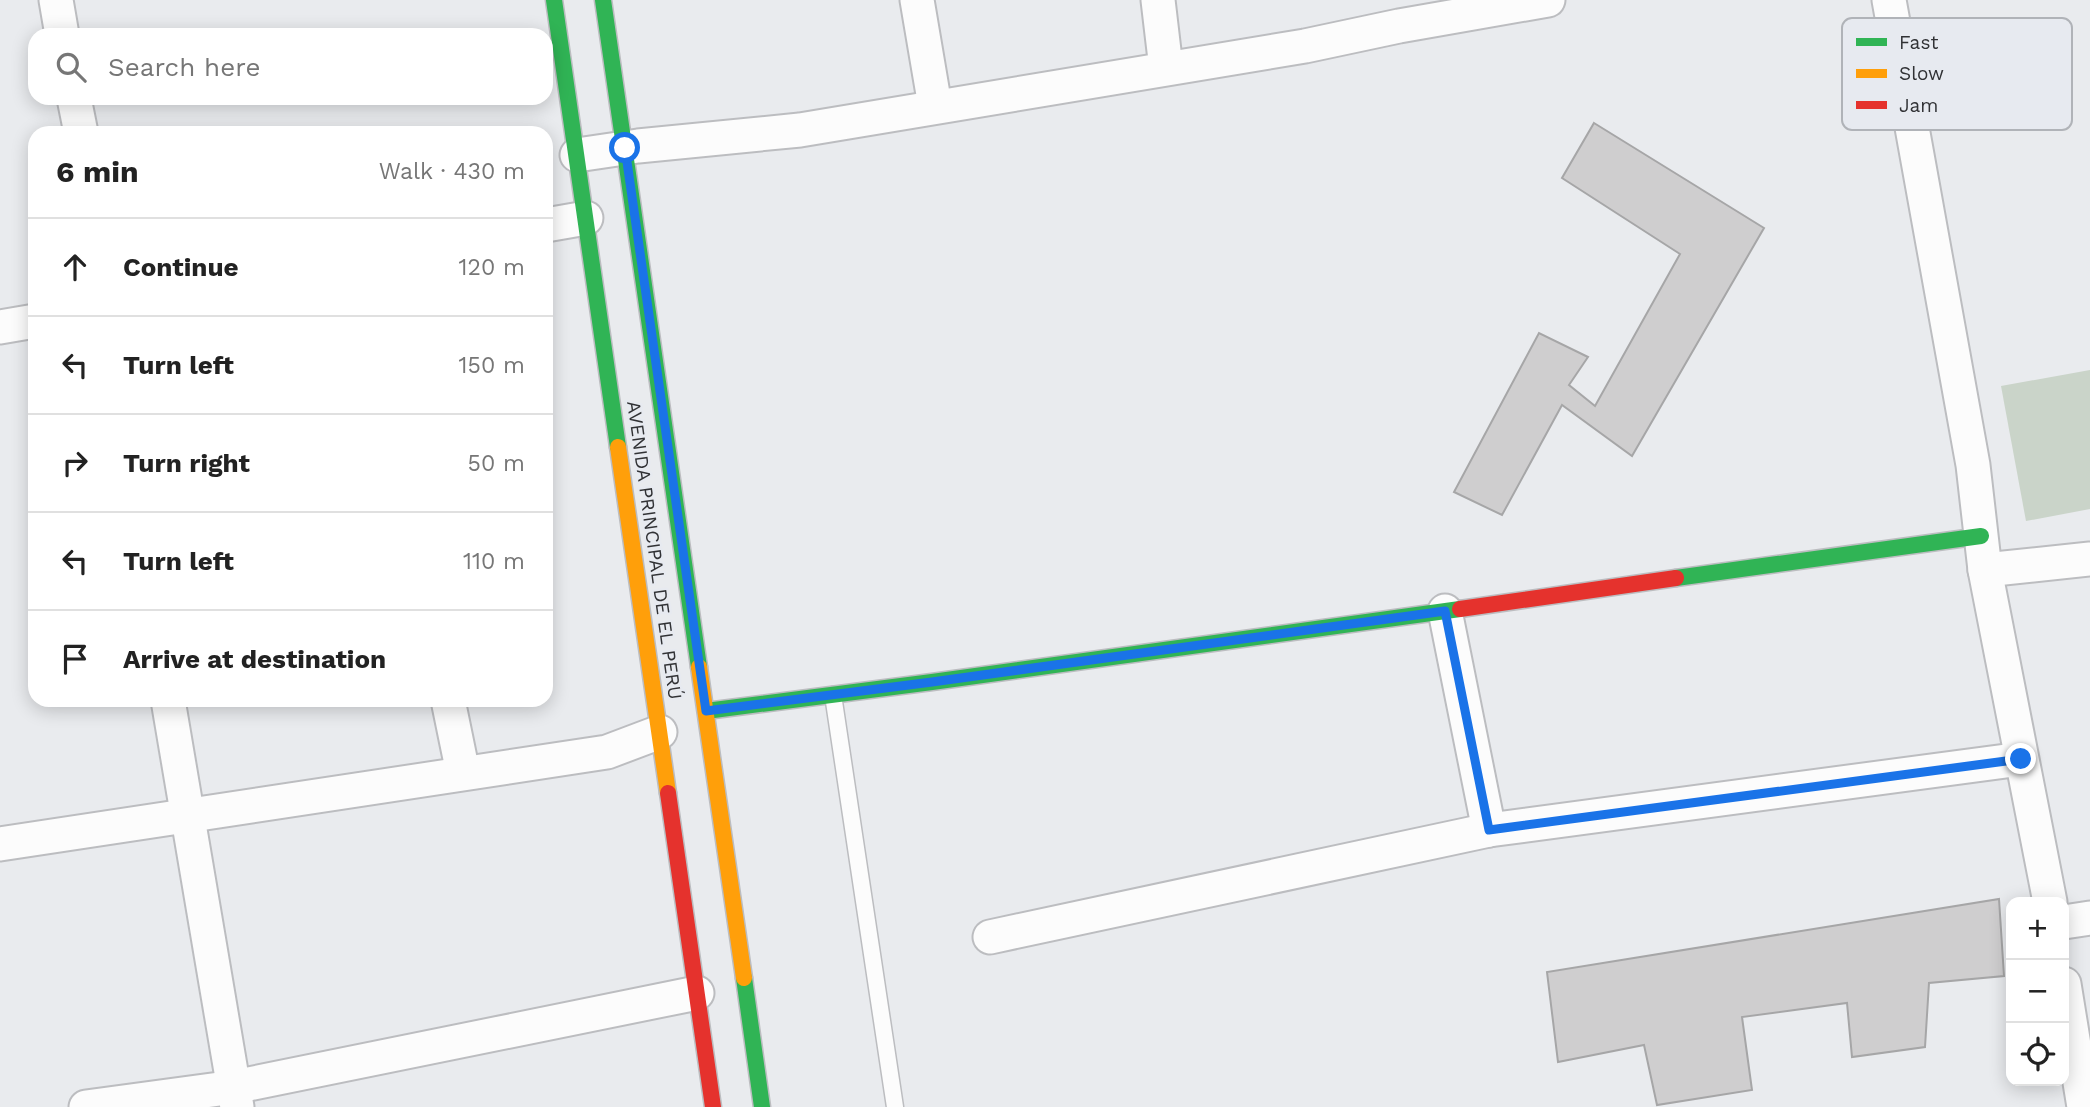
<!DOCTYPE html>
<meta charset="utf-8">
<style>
:root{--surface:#fff;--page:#f2f2f2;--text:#222;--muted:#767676;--line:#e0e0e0}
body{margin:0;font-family:"Work Sans",sans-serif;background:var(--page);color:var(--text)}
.controls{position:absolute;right:21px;bottom:21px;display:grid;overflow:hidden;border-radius:14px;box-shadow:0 4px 18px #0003}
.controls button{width:63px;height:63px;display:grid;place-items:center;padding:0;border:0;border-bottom:2px solid var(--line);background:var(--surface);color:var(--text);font:35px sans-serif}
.stop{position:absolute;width:21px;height:21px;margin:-16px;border:5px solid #1a73e8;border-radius:50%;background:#fff}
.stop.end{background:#1a73e8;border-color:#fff;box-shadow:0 2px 7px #0008}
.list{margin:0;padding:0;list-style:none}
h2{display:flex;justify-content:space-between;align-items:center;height:91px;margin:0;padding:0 28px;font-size:30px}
h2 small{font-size:23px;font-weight:400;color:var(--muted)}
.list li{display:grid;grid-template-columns:46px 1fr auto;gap:21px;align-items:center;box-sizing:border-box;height:98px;padding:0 28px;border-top:2px solid var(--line)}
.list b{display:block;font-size:26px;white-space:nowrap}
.list em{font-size:23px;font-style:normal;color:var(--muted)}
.icon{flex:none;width:38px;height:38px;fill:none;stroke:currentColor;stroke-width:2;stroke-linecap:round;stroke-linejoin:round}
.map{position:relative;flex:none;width:2090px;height:1107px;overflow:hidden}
.search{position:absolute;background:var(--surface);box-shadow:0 4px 18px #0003;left:28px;top:28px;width:525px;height:77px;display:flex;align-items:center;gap:18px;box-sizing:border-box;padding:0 24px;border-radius:21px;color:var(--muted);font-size:26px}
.panel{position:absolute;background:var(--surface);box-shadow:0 4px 18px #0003;left:28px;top:126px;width:525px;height:581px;border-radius:21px}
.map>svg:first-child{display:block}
.green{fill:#cad4c9}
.building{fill:#cfcecf;stroke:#a6a6a7;stroke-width:2}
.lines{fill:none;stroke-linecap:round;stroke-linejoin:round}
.lane-casing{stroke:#bcbdc0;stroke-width:19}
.street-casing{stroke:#bcbdc0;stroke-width:37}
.fast-casing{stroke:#bcbdc0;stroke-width:19}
.slow-casing{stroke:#bcbdc0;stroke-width:19}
.jam-casing{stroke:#bcbdc0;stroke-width:19}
.lane{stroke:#fcfcfc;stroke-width:16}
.street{stroke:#fcfcfc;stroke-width:33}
.fast{stroke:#30b455;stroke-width:16}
.slow{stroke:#ff9f0a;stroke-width:16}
.jam{stroke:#e5322d;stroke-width:16}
.route{stroke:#1a73e8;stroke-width:9}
.labels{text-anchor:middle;stroke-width:5;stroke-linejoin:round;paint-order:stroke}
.street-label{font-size:19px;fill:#313235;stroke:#e7eaf0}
.key{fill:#e7eaf0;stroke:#b0b3b8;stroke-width:2}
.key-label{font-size:19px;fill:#313235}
</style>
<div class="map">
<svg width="2090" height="1107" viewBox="0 0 2090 1107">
<rect width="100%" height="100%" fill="#e9ebee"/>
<path class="green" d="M2090,370v139l-64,12 -25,-135z"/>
<g class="building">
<path d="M1594,123l170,105 -132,228 -70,-51 -60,110 -48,-23 85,-159 49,24 -19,28 26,21 85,-152 -118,-76z"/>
<path d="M1999,899l5,77 -75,7 -4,64 -73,10 -5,-54 -105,14 10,73 -95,15 -13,-60 -86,17 -11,-90z"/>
</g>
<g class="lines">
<g class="lane-casing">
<path id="lane" d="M833,695l62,412"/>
</g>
<g class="street-casing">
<g id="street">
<path d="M56,0l6,35"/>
<path d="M917,0l18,106"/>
<path d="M1158,0l8,68"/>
<path d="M1889,0l84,465 12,105 65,332"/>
<path d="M74,98l7,35"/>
<path d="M577,155l61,-9 162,-16 505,-84 94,-20 149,-26"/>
<path d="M546,225l40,-7"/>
<path d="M0,327l35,-6"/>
<path d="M1985,570l105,-11"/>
<path d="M1445,611l44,219"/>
<path d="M168,700l69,407"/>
<path d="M448,700l15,73"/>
<path d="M0,844l607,-92 53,-20"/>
<path d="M2064,922l26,-4"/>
<path d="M990,937l499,-107 532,-71"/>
<path d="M2064,984l20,123"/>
<path d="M86,1107l148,-20 463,-94"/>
</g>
</g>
<g class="fast-casing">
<g id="fast">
<path d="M554,0l64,447"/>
<path d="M603,0l96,667"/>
<path d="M1676,578l305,-42"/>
<path d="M706,711l226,-29 528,-73"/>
<path d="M744,978l18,129"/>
</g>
</g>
<g class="slow-casing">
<g id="slow">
<path d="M618,447l50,346"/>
<path d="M699,667l45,311"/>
</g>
</g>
<g class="jam-casing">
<g id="jam">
<path d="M1460,609l216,-31"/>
<path d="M668,793l45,314"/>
</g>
</g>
<use href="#lane" class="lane"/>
<use href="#street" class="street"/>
<use href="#fast" class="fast"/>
<use href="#slow" class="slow"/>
<use href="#jam" class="jam"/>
</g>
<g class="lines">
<path class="route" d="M625,148l81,563 226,-29 513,-71 44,219 532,-71"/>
</g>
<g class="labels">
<g class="street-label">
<text transform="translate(655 550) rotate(82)" y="7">AVENIDA PRINCIPAL DE EL PERÚ</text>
</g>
</g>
<rect x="1842" y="18" width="230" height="112" rx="10" class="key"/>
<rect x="1856" y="38" width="31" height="8" fill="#30b455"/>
<rect x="1856" y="69" width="31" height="9" fill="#ff9f0a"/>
<rect x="1856" y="101" width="31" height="8" fill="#e5322d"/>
<g class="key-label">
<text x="1899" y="49">Fast</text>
<text x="1899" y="80">Slow</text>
<text x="1899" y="112">Jam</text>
</g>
</svg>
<div class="controls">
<button>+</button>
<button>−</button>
<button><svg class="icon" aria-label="locate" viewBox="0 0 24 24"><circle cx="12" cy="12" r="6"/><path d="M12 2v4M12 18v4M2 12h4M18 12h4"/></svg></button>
</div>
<div class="stop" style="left:625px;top:148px"></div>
<div class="stop end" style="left:2021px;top:759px"></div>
<div class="search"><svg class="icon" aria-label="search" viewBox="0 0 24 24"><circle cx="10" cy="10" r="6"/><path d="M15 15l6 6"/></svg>Search here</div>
<section class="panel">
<h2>6 min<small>Walk · 430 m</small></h2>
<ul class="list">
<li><svg class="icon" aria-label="ahead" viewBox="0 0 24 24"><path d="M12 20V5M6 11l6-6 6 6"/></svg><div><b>Continue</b></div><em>120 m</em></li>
<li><svg class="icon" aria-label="left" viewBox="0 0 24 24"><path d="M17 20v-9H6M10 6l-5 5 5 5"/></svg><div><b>Turn left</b></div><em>150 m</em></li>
<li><svg class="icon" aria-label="right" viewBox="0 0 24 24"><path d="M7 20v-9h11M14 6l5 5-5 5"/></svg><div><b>Turn right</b></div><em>50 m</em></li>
<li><svg class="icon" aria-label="left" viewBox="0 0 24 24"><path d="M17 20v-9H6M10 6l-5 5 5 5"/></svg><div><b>Turn left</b></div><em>110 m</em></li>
<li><svg class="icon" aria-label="arrive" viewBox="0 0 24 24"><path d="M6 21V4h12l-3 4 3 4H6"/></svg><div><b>Arrive at destination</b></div></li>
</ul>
</section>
</div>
